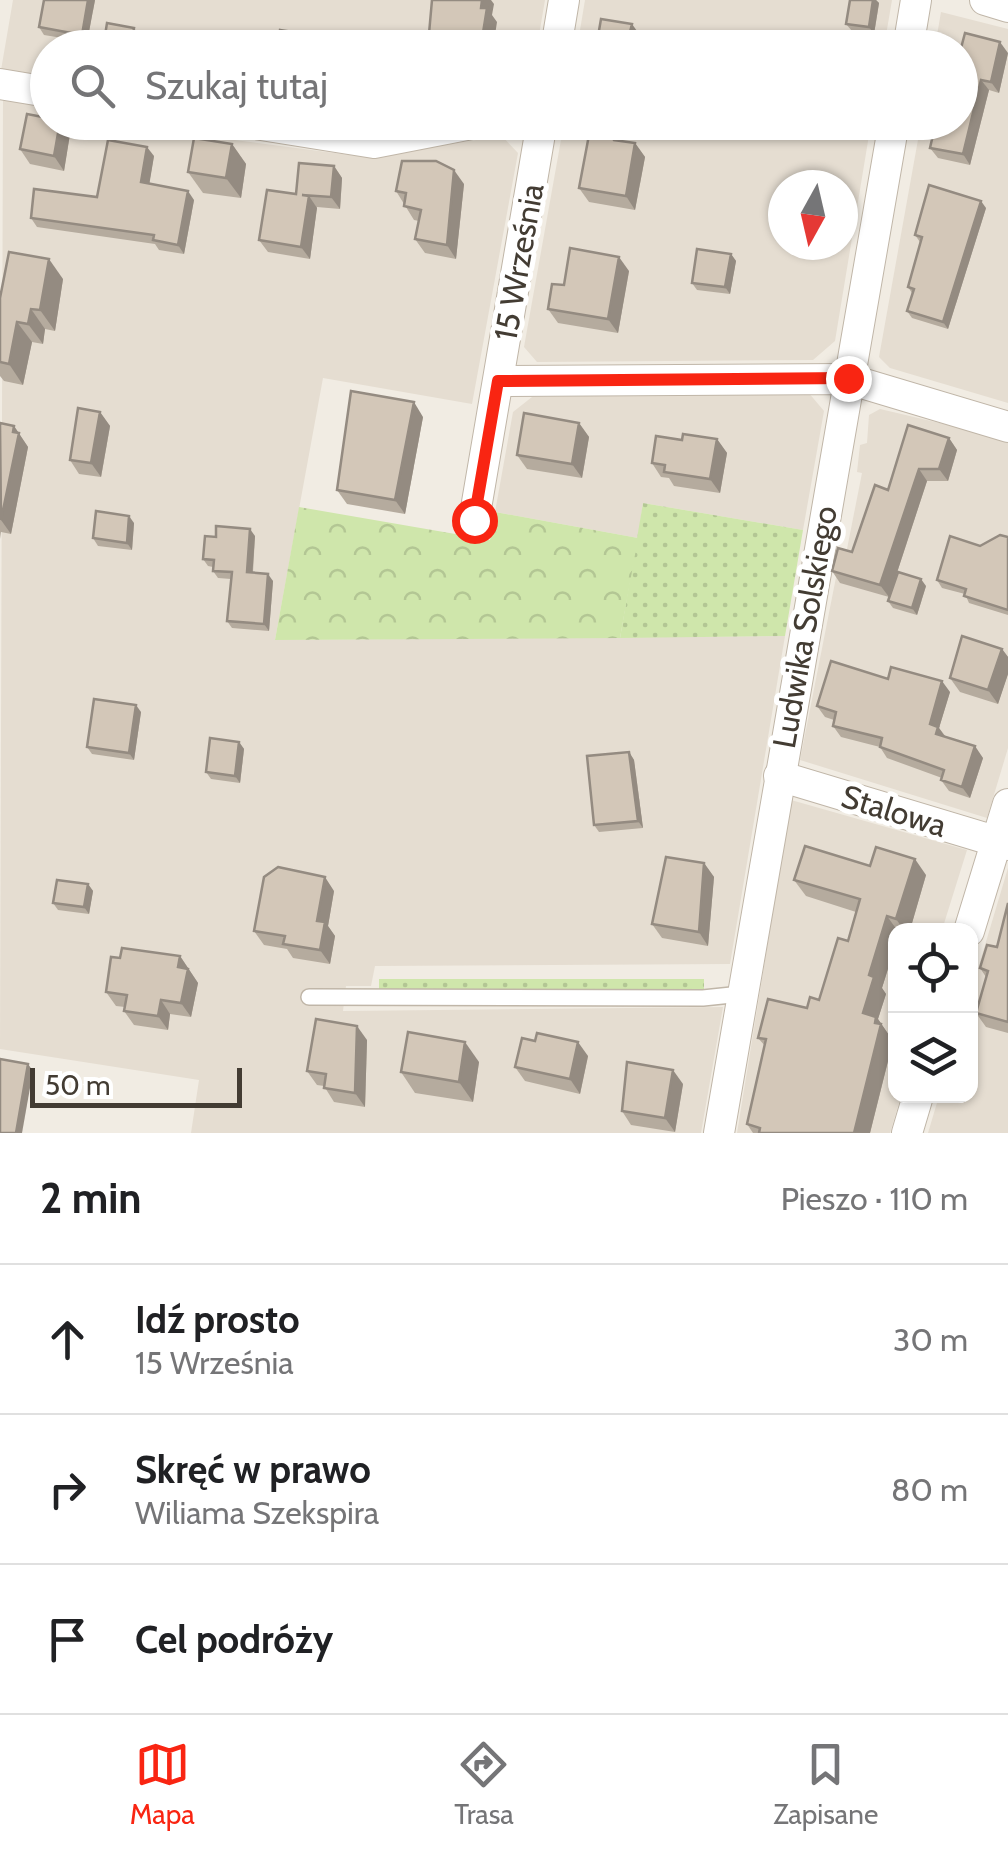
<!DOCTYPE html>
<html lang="pl">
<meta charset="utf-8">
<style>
:root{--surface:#fff;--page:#f2f2f2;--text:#202124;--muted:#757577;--line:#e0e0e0;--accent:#f92512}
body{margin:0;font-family:Cabin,sans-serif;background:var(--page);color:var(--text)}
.controls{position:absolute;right:30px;bottom:30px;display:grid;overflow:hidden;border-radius:20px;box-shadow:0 2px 8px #0004}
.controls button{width:90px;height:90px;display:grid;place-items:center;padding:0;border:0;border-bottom:2px solid var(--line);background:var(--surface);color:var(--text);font:50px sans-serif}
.compass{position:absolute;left:768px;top:170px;width:90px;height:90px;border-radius:50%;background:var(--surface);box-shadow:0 2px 8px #0004;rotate:188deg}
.scale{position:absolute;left:30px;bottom:25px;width:212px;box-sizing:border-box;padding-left:10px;border:5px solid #433c33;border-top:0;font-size:28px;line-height:35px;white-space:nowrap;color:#433c33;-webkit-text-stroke:8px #fff;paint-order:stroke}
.stop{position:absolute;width:30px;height:30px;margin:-22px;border:8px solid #f92512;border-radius:50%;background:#fff}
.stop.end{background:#f92512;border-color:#fff;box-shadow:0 2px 10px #0008}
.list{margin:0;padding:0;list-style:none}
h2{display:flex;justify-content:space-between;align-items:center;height:130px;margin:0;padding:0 40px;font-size:42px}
h2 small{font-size:32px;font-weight:400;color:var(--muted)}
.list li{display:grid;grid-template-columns:65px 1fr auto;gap:30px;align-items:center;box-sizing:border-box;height:150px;padding:0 40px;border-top:2px solid var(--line)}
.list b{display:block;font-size:38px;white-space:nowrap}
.list p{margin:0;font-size:32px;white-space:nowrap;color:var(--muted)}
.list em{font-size:32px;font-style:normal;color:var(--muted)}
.icon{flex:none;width:55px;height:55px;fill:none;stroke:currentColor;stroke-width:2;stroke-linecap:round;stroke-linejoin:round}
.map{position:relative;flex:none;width:1008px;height:1133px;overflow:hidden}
.search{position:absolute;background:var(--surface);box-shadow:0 2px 8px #0004;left:30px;right:30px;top:30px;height:110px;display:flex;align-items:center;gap:25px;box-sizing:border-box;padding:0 35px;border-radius:55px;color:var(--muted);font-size:38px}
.sheet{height:580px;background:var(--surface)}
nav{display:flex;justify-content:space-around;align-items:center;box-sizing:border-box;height:140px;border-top:2px solid var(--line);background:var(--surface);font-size:28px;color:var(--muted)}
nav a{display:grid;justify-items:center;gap:5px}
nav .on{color:var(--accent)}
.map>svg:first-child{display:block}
.residential{fill:#e5ddd1;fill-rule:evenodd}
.grass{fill:url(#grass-dots)}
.forest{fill:url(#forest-crowns)}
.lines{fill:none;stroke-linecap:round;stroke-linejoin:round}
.service-casing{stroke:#c0b6a8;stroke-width:18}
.minor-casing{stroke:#c0b6a8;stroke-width:32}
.service{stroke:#fff;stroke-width:15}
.minor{stroke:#fff;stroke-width:30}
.wall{fill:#b5ab9e}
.shaded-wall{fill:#948b81}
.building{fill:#d3c7b8;stroke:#948b81;stroke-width:2.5}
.route{stroke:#f92512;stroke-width:12}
.labels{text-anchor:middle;stroke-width:10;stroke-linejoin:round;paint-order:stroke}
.street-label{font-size:32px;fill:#433c33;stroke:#fff}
</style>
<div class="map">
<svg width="1008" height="1133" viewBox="0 0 1008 1133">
<defs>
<pattern id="grass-dots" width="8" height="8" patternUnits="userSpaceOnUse" patternTransform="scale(2.5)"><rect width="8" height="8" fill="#cfe6ab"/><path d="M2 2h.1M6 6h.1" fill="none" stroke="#b3c694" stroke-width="1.8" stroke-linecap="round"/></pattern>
<pattern id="forest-crowns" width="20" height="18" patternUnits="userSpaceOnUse" patternTransform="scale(2.5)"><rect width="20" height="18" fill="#cfe6ab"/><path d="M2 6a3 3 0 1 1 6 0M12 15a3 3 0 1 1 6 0" fill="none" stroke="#b3c694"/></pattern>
</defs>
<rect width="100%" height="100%" fill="#f1ece3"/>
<g class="residential">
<path d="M13,0h532l-8,47 -489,1 -1,36 -47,-8z"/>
<path d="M585,0h307l-8,47 -307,1z"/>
<path d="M941,12l67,17v374l-118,-35 -11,-11 42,-234 39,-1v-74l-25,-1z"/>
<path d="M3,99l44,7 1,16 112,1 21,3v7l184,24 137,-21 16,17 -46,251 -149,-26 -48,262 510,-4 -55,328 -355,2 -4,20h-25l-3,25 380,-4 -22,126h-510l8,-53 -199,-31z"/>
<path d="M564,123h307l-36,218 -22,19 -276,2 -13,-15zM783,185h60v60h-60z"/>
<path d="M808,392l16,19 -21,119 -160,-27 -5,35 -143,-26 18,-100 19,-15z"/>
<path d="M880,409l128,30v309l-21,70 -187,-58 41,-208 6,-3 15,-76 -5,-1 3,-27 7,-2 2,-28z"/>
<path d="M791,800l176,50 -25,80 -46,1v165h5l-11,37h-153z"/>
<path d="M1008,868v265h-80l11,-37h31l1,-104z"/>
</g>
<g class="grass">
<path d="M643,503l160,27 -18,106 -165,2z"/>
<path d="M379,979h325v11l-325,1z"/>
</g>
<path class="forest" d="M299,507l191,33 5,-28 143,26 -18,100 -345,2z"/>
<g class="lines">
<g class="service-casing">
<path id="service" d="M309,997l394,1 38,-4"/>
</g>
<g class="minor-casing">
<g id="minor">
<path d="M985,0l23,7"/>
<path d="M556,48l8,-48"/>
<path d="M908,48l8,-48"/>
<path d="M0,84l48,8"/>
<path d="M243,122l131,21 108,-21"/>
<path d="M499,381l349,-2 160,48"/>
<path d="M474,520l68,-398"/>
<path d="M779,776l229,69"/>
<path d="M969,931l39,-127"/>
<path d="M719,1133l175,-1011"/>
<path d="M907,1133l11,-37"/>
</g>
</g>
<use href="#service" class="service"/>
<use href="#minor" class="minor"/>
</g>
<g class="wall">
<path d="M95,0l-8,42 -43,-7 -5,-8z"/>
<path d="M850,0h26l3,3 -5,31 -22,-3 -6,-7z"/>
<path d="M960,52l48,1 -9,40 -10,-3 -19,75 -32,-7 -8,-10 30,-26z"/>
<path d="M684,122h26l-1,4z"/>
<path d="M70,134l-6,37 -34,-7 -10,-15z"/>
<path d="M614,140l21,3 10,14 -10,53 -46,-8 -10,-14z"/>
<path d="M232,144l14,20 -5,34 -38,-5 -15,-21z"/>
<path d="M154,156l-5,28 45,16 -10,54 -25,-4 -4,-6 -118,-17 -6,-9 66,-21z"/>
<path d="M334,166l8,12 -2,31 -23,-2 -7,52 -42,-7 -9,-12 37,-46z"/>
<path d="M464,184l-8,75 -31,-6 -10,-14 4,-18 -5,-1 -18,-29z"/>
<path d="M986,208l-38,121 -36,-11 -5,-7 5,-18 -4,-6 12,-45 -5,-7z"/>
<path d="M731,254l5,7 -6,33 -33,-4 -5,-7z"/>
<path d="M629,271l-11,62 -60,-10 -10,-14 16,-24z"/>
<path d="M63,279l-8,52 -10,-2 -2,15 -11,-2 -9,43 -19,-4 -4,-5v-78z"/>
<path d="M100,412l10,14 -9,51 -22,-3 -9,-14z"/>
<path d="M423,417l-18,97 -58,-10 -10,-14z"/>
<path d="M0,423l14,3 14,21 -17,87 -10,-2 -1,7z"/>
<path d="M579,423l10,14 -7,41 -55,-9 -10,-14z"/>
<path d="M949,438l8,12 -9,31h-21l-38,116 -49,-14 -8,-12 20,-19 36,-62z"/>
<path d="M717,439l10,14 -7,40 -46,-7 -5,-8 -8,-1 -9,-14 30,-23z"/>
<path d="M134,523l-2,27 -34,-4 -5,-8z"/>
<path d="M255,536l-2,36 20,9 -4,50 -37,-3 -5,-7 4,-42 -13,-1 -5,-7v-4l-5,-1 -5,-7 13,-22z"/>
<path d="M1008,537v78l-39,-12 -4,-9 -23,-6 -5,-8 43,-34z"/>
<path d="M926,586l-9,29 -24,-7 -5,-7z"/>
<path d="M1002,649l6,8v17l-10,30 -38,-12 -10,-14z"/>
<path d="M888,679l62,13 -11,36 7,9 37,21 -13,40 -21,-7 -8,-11 1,-2 -55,-20 -7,-11 -39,-10 -8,-11 1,-6 -9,-3 -8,-11z"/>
<path d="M141,712l-7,48 -42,-6 -5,-7z"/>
<path d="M239,742l5,7 -4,34 -29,-4 -5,-7z"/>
<path d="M629,752l5,8 9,68 -44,4 -5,-7z"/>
<path d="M704,863l10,14 -6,69 -46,-8 -10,-14z"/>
<path d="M870,866l56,9 -16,55h-14v13l-14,45 4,6 -8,25 15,22 -23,92h-117l-6,-9 18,-78 -7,-8 61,-38 29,-59 8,-29 -50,-16 -12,-16z"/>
<path d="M88,884l5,7 -4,23 -31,-4 -5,-7z"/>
<path d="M334,891l-6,35 7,10 -5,28 -37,-6 -6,-9 -23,-4 -10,-14z"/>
<path d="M1008,903v130l-22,-6 -10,-14 10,-36 -6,-9 17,-21z"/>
<path d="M180,956l18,27 -7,34 -21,-3 -2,16 -34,-5 -10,-14 1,-4 -9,-1 -10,-14 14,-34z"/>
<path d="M367,1040l-2,67 -31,-5 -10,-16 -7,-1 -10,-14z"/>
<path d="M588,1056l-8,38 -55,-13 -10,-14z"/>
<path d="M479,1062l-6,40 -58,-9 -14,-21z"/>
<path d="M683,1084l-8,48 -44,-7 -9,-14z"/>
</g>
<g class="shaded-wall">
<path d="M88,0h7l-8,42 -5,-7z"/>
<path d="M482,0h9l3,4 -2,11 5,7 -4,26 -12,-3z"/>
<path d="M873,0h3l3,3 -5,31 -5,-7z"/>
<path d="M632,24l10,14 -13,-2z"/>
<path d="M134,28l5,7 -2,13h-7z"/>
<path d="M1000,42l8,11 -9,40 -8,-11z"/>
<path d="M981,80l8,10 -19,75 -7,-11z"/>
<path d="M60,122h2l8,12 -6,37 -10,-15z"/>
<path d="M635,143l10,14 -10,53 -9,-14z"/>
<path d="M232,144l14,20 -5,34 -15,-20z"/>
<path d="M147,147l7,9 -6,36 -7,-10z"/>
<path d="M334,166l8,12 -2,31 -9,-12z"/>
<path d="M454,170l10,14 -8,75 -9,-14z"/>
<path d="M188,191l6,9 -10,54 -6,-9z"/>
<path d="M309,196l8,12 -7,51 -9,-12z"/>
<path d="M981,201l5,7 -38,121 -5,-7z"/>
<path d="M731,254l5,7 -6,33 -5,-7z"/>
<path d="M619,257l10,14 -11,62 -10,-14z"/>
<path d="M49,259l14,20 -8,52 -15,-21z"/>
<path d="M31,309l14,20 -2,15 -15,-20z"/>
<path d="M17,322l15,20 -9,43 -14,-21z"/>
<path d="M414,402l9,15 -18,97 -10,-14z"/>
<path d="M100,412l10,14 -9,51 -10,-14z"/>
<path d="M579,423l10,14 -7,41 -10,-14z"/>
<path d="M14,426l14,21 -17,87 -10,-14z"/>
<path d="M949,438l8,12 -9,31 -9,-12z"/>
<path d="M717,439l10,14 -7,40 -10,-14z"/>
<path d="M919,469l8,12 -38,116 -9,-12z"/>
<path d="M129,516l5,7 -2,27 -5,-7z"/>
<path d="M250,529l5,7 -3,43 -5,-7z"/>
<path d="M268,574l5,7 -4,50 -5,-7z"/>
<path d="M921,579l5,7 -9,29 -5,-7z"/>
<path d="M1002,649l6,8v17l-10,30 -10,-14z"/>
<path d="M942,681l8,11 -11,36 7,10 -2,7 -14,-21z"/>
<path d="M136,705l5,7 -7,48 -5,-7z"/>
<path d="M239,742l5,7 -4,34 -5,-7z"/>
<path d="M975,746l8,12 -13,40 -8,-11z"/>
<path d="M629,752l5,8 9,68 -5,-7z"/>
<path d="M915,859l11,16 -16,55h-6l-8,-11z"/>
<path d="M704,863l10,14 -6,69 -9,-14z"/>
<path d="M325,877l9,14 -6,35 7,10 -5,28 -10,-14 -3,-29z"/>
<path d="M88,884l5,7 -4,23 -5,-7z"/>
<path d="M887,916l10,14 -1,13 -14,45 4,6 -8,25 15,22 -23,92h-16l9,-120 6,-38z"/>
<path d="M180,956l18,27 -7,34 -10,-14 -3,-36z"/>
<path d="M161,1000l9,14 -2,16 -10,-14z"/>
<path d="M357,1026l10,14 -2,67 -10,-14z"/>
<path d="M465,1042l14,20 -6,40 -14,-20z"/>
<path d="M578,1042l10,14 -8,38 -10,-15z"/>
<path d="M28,1064l5,7 -11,62h-6z"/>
<path d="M673,1070l10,14 -8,48 -10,-14z"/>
</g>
<g class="building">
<path d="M44,0h44l-6,35 -43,-8z"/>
<path d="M432,0h50l-1,8h6l-6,37 12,3h-49l-16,-3z"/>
<path d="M850,0h23l-4,27 -23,-3z"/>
<path d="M601,19l31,5 -3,12 19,3 -1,9h-51z"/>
<path d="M107,23l27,5 -4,20h-27z"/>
<path d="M280,30l58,9 -2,9h-59z"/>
<path d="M965,33l35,9 -9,40 -10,-2 -18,74 -33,-6 6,-26h24v-70z"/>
<path d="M754,34l34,4 1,10h-35z"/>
<path d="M27,114l21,4v4h12l-6,34 -34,-7z"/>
<path d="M609,132l5,8 21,3 -9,53 -47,-8 10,-53 12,2z"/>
<path d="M194,138l38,6 -6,34 -38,-6z"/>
<path d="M108,140l39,7 -6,35 47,9 -10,54 -25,-5 1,-5 -123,-17 3,-29 63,8z"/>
<path d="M402,161h34l18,9 -7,75 -32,-6 6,-29 -17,-4 2,-13 -10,-2z"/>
<path d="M299,163l35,3 -3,31 -29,-2 7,1 -8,51 -42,-7 8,-50 29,4z"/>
<path d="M929,185l52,16 -38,121 -36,-11 7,-22 -6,-2 14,-50 -7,-2z"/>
<path d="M570,248l49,9 -11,62 -60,-10 4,-25 12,1z"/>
<path d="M697,249l34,5 -6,33 -33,-4z"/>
<path d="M9,252l40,7 -9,51 -9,-1 -3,15 -11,-2 -8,42 -9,-2v-64z"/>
<path d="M351,391l63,11 -19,98 -58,-10z"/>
<path d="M78,408l22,4 -9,51 -21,-3z"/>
<path d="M524,413l55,10 -7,41 -55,-9z"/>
<path d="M0,423l14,3 -1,6 6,1 -18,87z"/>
<path d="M908,425l41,13 -10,31h-20l-39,116 -48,-14 6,-23 14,4 23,-67 13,5z"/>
<path d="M683,434l34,5 -7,40 -46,-7 1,-7 -13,-2 4,-27 26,4z"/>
<path d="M96,511l33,5 -2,27 -34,-5z"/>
<path d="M216,526l34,3 -3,43 21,2 -4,50 -37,-3 5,-49 -19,-1 1,-11 -11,-1 2,-23 11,1z"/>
<path d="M1000,535l8,2v73l-44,-14 2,-7 -29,-9 13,-44 30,10z"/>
<path d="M898,572l23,7 -9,29 -24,-7z"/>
<path d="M962,636l40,13 -14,41 -38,-12z"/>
<path d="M831,661l57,18 3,-12 51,14 -12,43 8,3 -2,7 39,12 -13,41 -21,-7 3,-10 -64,-23 2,-9 -49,-12 3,-14 -19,-6z"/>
<path d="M94,699l42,6 -7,48 -42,-6z"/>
<path d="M210,738l29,4 -4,34 -29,-4z"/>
<path d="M629,752l9,69 -44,4 -7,-69z"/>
<path d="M805,846l65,20 6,-19 39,12 -19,60 -9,-3 -18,59 5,2 -11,36 13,4 -1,6 6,1 -27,109h-95l1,-5 -13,-4 19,-85 -8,-1 10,-39 39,9 3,-11 9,3 19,-62 10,3 12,-42 -66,-19z"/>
<path d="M666,857l38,6 -5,69 -47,-8z"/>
<path d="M278,867l47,10 -8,44 8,1 -5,28 -37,-6 2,-8 -31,-5 10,-54z"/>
<path d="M57,880l31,4 -4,23 -31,-4z"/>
<path d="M1008,903v119l-32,-9 12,-42 -8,-3 7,-23 10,2z"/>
<path d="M122,948l58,8 -2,11 10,2 -7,34 -20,-3 -3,16 -34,-5 3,-16 -21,-3 5,-35 9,1z"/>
<path d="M316,1019l41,7 -2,67 -31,-5 2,-14 -19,-3z"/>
<path d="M408,1032l57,10 -6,40 -58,-10z"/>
<path d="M537,1033l41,9 -8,37 -55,-12 7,-29 13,3z"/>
<path d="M0,1059l28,5 -12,69h-16z"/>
<path d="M627,1062l46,8 -8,48 -43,-7z"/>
</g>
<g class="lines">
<path class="route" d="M474,520l24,-139 350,-3"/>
</g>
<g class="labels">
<g class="street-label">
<text transform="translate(519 262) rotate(-80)" y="11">15 Września</text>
<text transform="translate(805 627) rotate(-80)" y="11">Ludwika Solskiego</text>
<text transform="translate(894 811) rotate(17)" y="11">Stalowa</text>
</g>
</g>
</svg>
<div class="controls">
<button><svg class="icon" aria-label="locate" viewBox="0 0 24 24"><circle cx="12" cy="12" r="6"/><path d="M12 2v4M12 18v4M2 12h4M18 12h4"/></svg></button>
<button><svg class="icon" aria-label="layers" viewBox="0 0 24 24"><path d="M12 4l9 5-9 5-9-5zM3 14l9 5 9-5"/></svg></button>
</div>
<svg class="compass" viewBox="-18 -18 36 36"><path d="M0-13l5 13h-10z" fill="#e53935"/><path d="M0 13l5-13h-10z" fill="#757577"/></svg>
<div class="scale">50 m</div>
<div class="stop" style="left:474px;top:520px"></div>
<div class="stop end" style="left:848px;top:378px"></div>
<div class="search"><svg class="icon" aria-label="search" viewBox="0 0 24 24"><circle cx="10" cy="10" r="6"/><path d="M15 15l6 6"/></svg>Szukaj tutaj</div>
</div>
<section class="sheet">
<h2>2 min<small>Pieszo · 110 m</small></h2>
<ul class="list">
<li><svg class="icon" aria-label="ahead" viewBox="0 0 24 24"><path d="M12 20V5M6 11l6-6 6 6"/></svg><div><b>Idź prosto</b><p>15 Września</p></div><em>30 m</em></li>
<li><svg class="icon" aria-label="right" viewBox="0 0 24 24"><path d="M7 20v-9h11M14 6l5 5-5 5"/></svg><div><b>Skręć w prawo</b><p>Wiliama Szekspira</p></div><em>80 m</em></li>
<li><svg class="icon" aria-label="arrive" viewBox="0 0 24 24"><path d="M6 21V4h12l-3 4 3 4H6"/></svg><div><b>Cel podróży</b></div></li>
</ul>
</section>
<nav>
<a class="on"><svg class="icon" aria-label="map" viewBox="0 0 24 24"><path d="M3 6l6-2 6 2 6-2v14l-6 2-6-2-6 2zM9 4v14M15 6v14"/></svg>Mapa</a>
<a><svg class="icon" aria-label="directions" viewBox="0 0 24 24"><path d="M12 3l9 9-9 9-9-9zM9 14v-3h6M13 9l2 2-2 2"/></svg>Trasa</a>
<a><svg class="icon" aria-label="saved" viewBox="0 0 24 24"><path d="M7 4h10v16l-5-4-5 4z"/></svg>Zapisane</a>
</nav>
